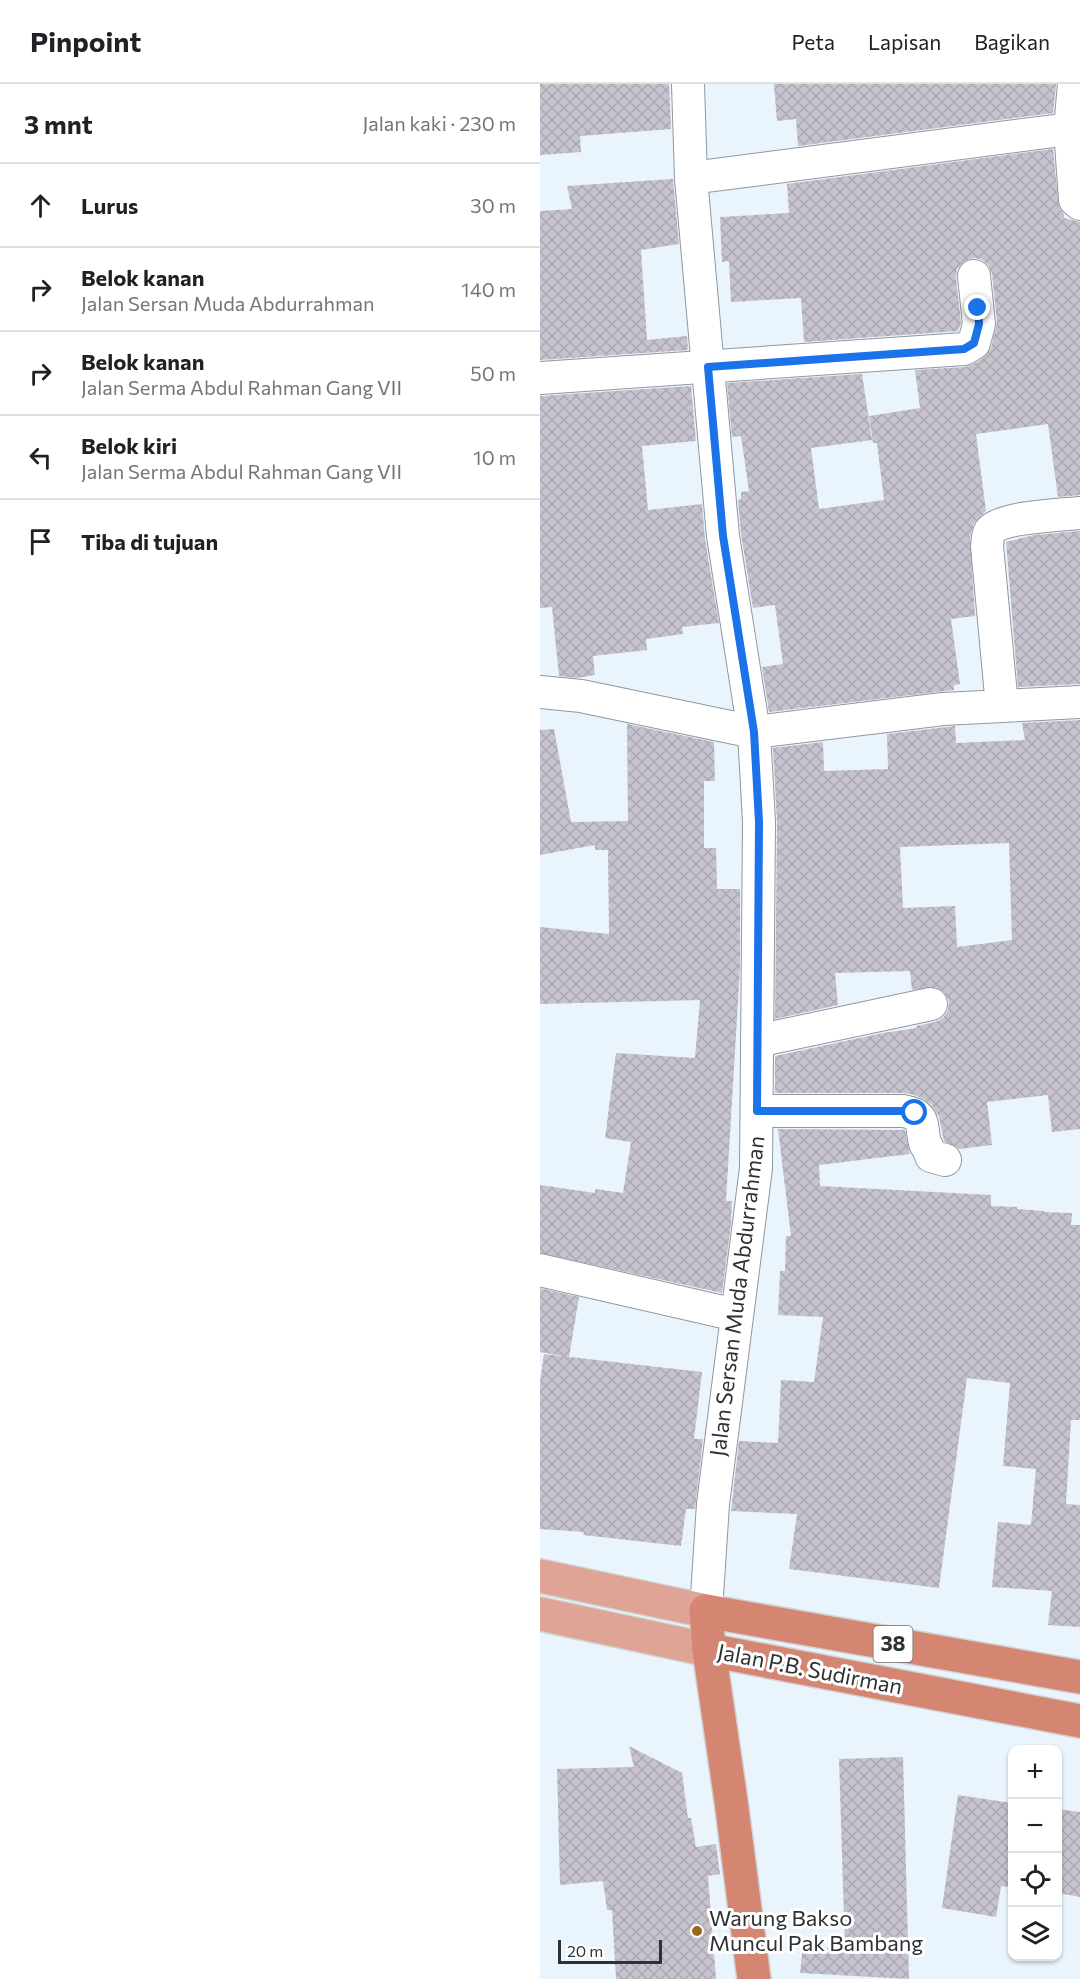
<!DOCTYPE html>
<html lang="id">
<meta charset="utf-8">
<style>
:root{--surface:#fff;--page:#f2f2f2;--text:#202124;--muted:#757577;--line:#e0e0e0}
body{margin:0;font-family:Commissioner,sans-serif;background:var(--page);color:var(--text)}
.controls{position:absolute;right:18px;bottom:18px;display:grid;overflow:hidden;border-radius:12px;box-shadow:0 2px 4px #0004}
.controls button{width:54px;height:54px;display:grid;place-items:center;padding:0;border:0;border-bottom:2px solid var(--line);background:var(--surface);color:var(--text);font:30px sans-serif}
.scale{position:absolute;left:18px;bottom:15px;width:104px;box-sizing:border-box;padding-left:6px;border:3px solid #2e3134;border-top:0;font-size:16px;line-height:21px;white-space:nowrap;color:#2e3134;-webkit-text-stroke:4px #fff;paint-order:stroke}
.stop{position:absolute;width:18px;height:18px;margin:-14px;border:4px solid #1a73e8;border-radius:50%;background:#fff}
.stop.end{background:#1a73e8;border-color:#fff;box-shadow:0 2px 6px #0008}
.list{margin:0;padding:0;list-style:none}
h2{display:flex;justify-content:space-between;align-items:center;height:78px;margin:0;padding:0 24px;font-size:26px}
h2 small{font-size:20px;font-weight:400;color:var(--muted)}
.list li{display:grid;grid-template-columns:39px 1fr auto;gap:18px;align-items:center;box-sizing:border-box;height:84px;padding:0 24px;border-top:2px solid var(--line)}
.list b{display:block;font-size:22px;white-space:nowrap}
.list p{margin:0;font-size:20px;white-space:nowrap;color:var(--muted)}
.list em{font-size:20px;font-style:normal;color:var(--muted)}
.icon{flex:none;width:33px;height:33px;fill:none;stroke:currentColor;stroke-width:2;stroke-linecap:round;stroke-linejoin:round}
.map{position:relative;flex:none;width:540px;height:1895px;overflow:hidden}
header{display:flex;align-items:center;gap:36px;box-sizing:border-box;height:84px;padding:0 30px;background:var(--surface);border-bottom:2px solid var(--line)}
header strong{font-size:28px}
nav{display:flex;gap:33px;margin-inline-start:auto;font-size:21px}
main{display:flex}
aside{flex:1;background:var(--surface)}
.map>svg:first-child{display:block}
.building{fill:url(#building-cross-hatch);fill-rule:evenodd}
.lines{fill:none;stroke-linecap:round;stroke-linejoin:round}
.minor-casing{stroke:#8f98a0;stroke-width:34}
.primary-casing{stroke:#d1d2d2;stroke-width:36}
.trunk-casing{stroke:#d1d2d2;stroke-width:36}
.minor{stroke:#fff;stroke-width:32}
.primary{stroke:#dfa495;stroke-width:33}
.trunk{stroke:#d48672;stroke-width:33}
.route{stroke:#1a73e8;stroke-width:8}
.poi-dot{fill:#9a671c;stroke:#fff;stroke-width:2}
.labels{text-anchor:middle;stroke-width:6;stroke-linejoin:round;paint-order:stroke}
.shield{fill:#fff;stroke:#6d6f71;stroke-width:1.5}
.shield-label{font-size:21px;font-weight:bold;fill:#2e3134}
.street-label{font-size:22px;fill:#2e3134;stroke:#fff}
.poi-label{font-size:22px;fill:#2e3134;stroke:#fff;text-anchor:start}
</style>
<header>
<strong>Pinpoint</strong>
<nav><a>Peta</a><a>Lapisan</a><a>Bagikan</a></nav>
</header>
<main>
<aside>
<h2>3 mnt<small>Jalan kaki · 230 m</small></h2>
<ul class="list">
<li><svg class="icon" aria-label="ahead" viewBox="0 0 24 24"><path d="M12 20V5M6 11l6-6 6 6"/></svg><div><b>Lurus</b></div><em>30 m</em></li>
<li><svg class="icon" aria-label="right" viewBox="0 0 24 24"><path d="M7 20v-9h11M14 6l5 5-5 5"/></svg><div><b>Belok kanan</b><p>Jalan Sersan Muda Abdurrahman</p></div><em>140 m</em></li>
<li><svg class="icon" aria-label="right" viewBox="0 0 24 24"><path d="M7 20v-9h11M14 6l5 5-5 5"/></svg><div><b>Belok kanan</b><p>Jalan Serma Abdul Rahman Gang VII</p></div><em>50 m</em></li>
<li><svg class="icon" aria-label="left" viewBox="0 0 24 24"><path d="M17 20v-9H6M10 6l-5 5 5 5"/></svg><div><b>Belok kiri</b><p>Jalan Serma Abdul Rahman Gang VII</p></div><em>10 m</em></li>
<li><svg class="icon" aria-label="arrive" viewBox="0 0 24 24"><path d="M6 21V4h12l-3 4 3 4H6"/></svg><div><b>Tiba di tujuan</b></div></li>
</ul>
</aside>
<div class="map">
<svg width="540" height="1895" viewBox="0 0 540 1895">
<defs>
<pattern id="building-cross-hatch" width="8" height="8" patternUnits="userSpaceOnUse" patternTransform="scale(1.5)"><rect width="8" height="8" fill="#c7c3ce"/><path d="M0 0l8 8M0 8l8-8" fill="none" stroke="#aba8b2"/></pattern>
</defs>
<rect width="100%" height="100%" fill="#eaf4fc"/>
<g class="building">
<path d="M0,0h129l2,45 -91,7 1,16 -41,3z"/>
<path d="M234,0h282v2l-3,27 -255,33 -2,-27 -19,2z"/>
<path d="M513,65l6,59 5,6v4l16,4v273l-22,2 -10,-73 -72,10 10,77 -12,12 -4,14 5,79 -24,3 9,65 -6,1v5l-185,22 -7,-45 21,-3 -8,-59 -22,3 -12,-74 -3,-34 3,-1v-7l8,-1 -8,-55 -9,1 -5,-54 135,-9 10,66 -61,8 8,61 65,-9 -7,-57h-4l-4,-27 51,-8 -5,-38 50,-3 8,-3 10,-6 8,-10 6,-26 -5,-48 -4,-9 -7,-6 -8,-1 -10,4 -6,7 -1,9 5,45 -3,8 -154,11 -3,-44 -70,4 -2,-41 -7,1 -2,-45 69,-4 -2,-29z"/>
<path d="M133,95l6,65 -38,6 6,90 40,-4 1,14 -148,10v-149l32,-2 -5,-23z"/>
<path d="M151,302l5,55 -54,5 6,64 54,-6 3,35 14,84 -37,4 1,7 -37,5 1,11 -54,6 2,19 -18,3 -18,-2 -7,-69 -12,1v-212z"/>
<path d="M540,447v153l-62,3 -12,-145 28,-7z"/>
<path d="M540,636v409l-28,3 -4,-37 -61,7 5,43 -33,4 -15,-8 -5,-24 -8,-13 -16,-9 -12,-2h-128v-37l108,-23 34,-5 -1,-2 19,-4 8,-4 5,-8 1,-9 -5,-9 -8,-5 -24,3 -2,-19 -75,2 3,32 -63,14 2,-197 -4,-74 50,-6 1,29 64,-2 -1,-35 68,-8 1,17 69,-3 -3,-17zM469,759l3,97 -55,7 -2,-41 -52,2 -3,-61z"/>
<path d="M87,640l87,18 1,39h-11v67h12l1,41h23v79l-14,233h6l-1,23 -9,69 -182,-40v-68l55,8v-4l28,4 8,-51 -26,-4 11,-85 79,5 5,-58 -160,4v-77l69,7 -1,-84h-13v-5l-55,10v-125l14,-1 17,93 57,-1z"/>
<path d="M238,1045l127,1 5,24 -91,11 1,21 171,9v11l26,1v2l27,2v1l28,1 -1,12h9v195h-9l-5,84 14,1v122l-32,-2 4,-34 -60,-4 6,-65 33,3 5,-56 -33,-3 7,-83 -43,-5 -28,210 -150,-19 8,-55 -66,-3 8,-70 39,2 3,-63 33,2 9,-65 -45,-2 2,-44h5l1,-35h5z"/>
<path d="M0,1204l39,9 -10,60 -29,-5z"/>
<path d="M4,1270l158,18 -8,67h9l-8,70h-9l-5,37 -98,-11 1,-3 -44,-3v-147z"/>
<path d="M89,1662l53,27 6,45h3l5,29 20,-3 4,30 -12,2 8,103h-100l-4,-69h-5l-4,-29 -43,4 -3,-116 77,-2z"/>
<path d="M363,1673l6,222 -109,-6 3,-27 42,3 -6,-190z"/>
<path d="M418,1711l54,8v84l-11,-1 -5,31 -54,-9z"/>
<path d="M518,1725l22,3v85l-22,-4z"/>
</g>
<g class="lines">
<g class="minor-casing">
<g id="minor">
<path d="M148,0l3,94 32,358 31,196 5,90 -3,346 -43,336 -7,107"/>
<path d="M534,0l-4,45 5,71 5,4"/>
<path d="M151,94l379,-49"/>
<path d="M0,294l424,-29 10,-6 5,-19 -5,-48"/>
<path d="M0,608l41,4 173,36 189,-23 137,-7"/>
<path d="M462,622l-15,-160c1,-5 0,-10 3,-15 11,-14 71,-16 90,-18"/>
<path d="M217,957l174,-37"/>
<path d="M217,1027h146c24,4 17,13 22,32 2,4 5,9 6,13l14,4"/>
<path d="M0,1186l196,45"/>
</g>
</g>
<g class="primary-casing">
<g id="primary">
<path d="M0,1492l166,35"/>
<path d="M0,1530l169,36"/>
</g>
</g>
<g class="trunk-casing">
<g id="trunk">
<path d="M169,1566l371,71"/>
<path d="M214,1895l-23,-178 -22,-151 -3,-39 374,66"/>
</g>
</g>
<use href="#minor" class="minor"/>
<use href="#primary" class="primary"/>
<use href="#trunk" class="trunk"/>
</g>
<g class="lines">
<path class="route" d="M375,1029l-12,-2h-146l2,-289 -5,-90 -31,-196 -15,-169 256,-18 10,-6 5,-19 -1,-16"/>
</g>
<circle class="poi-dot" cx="157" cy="1847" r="6"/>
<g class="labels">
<rect class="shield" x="333.5" y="1542" width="39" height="36" rx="4.5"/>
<g class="shield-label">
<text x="353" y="1567">38</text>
</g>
<g class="street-label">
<text transform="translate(197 1212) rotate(-83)" y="8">Jalan Sersan Muda Abdurrahman</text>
<text transform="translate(270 1585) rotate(11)" y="8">Jalan P.B. Sudirman</text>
</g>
<g class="poi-label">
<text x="169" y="1842">Warung Bakso<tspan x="169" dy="25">Muncul Pak Bambang</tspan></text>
</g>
</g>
</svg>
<div class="controls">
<button>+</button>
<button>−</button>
<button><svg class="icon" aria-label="locate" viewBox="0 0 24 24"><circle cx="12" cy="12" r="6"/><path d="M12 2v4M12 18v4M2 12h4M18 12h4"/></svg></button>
<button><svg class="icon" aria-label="layers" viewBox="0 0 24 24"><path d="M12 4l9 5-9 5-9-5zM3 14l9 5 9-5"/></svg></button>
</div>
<div class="scale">20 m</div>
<div class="stop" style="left:375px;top:1029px"></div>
<div class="stop end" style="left:438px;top:224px"></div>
</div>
</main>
